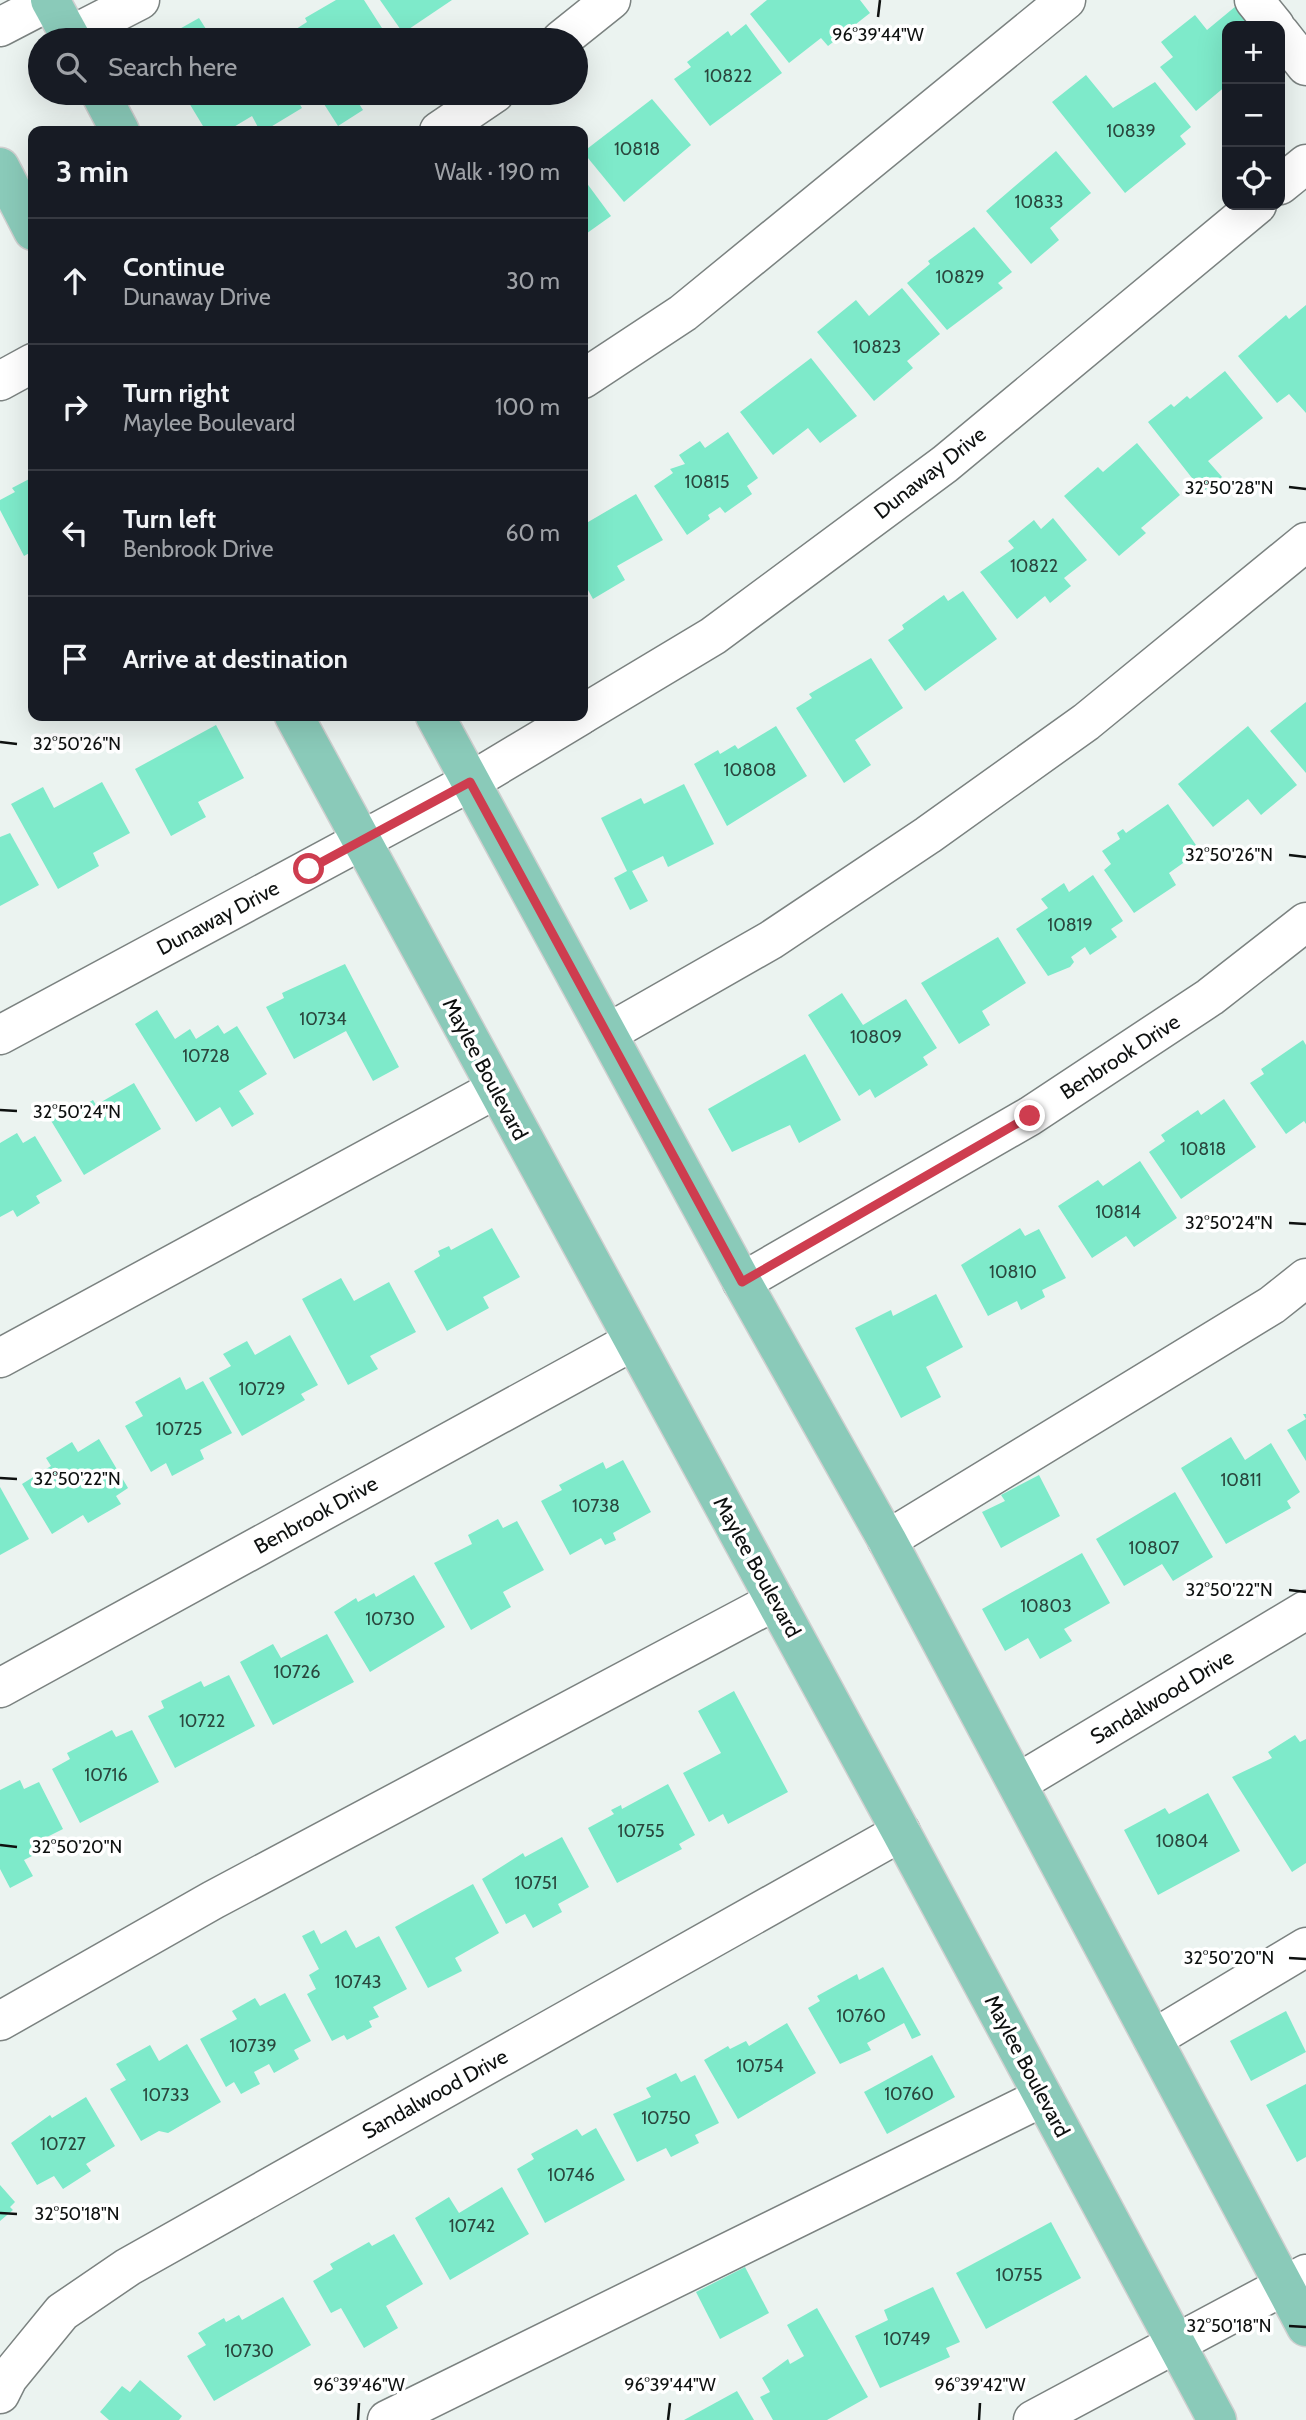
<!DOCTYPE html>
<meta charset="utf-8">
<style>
:root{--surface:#171b24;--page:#20242c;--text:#f1f3f6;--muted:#9ea1a6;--line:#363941}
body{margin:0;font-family:Cabin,sans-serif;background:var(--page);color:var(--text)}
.controls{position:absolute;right:21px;top:21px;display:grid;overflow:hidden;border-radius:14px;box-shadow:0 7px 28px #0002}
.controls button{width:63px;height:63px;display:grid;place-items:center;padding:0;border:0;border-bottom:2px solid var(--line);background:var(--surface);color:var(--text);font:35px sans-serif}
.stop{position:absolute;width:21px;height:21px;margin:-16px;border:5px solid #ce3d4f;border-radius:50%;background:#fff}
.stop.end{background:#ce3d4f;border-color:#fff;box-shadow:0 2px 7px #0008}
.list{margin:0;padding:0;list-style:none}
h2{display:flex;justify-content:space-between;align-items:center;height:91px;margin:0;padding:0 28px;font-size:30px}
h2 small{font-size:23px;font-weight:400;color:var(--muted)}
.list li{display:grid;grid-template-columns:46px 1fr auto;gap:21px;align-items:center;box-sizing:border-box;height:126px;padding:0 28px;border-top:2px solid var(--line)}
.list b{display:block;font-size:26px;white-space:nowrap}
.list p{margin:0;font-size:23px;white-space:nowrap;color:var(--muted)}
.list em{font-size:23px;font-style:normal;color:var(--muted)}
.icon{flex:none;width:38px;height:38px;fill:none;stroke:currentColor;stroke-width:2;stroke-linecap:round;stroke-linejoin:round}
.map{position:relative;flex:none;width:1306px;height:2420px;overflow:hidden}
.search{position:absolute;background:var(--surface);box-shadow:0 7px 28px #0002;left:28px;top:28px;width:560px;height:77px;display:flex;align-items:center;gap:18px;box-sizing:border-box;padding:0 24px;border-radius:38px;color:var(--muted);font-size:26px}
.panel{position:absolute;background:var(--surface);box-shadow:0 7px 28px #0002;left:28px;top:126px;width:560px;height:595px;border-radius:14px}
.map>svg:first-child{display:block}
.building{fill:#7eeaca}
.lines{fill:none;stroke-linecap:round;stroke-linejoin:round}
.minor-casing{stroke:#7b8280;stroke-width:41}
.major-casing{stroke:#cfcfcf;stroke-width:41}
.minor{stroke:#fff;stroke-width:38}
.major{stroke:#8acab9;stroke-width:38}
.route{stroke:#ce3d4f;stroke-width:9}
.ticks{fill:none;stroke:#0e1110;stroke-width:2.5}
.labels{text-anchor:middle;stroke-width:7;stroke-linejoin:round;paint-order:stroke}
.number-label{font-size:18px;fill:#2a473e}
.street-label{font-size:21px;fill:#0e1110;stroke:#fff}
.ticks-label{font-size:18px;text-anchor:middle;fill:#0e1110;stroke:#fff;stroke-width:7;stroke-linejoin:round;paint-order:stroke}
</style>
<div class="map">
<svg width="1306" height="2420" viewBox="0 0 1306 2420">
<rect width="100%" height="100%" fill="#ebf3f0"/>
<g class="building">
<path d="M336,0h28l25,39 -110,1 28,-18 -2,-4z"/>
<path d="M380,0h72l-49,33z"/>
<path d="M767,0h93l10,13 -42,33 -7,-8 -32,25 -39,-49z"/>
<path d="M1236,6l17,20h-26v59l-31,26 -36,-44 13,-10 -12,-15 34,-27 12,15z"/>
<path d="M199,18l14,22h-53z"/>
<path d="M746,24l36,49 -72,53 -36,-47 17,-12 -4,-5 41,-31 3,5z"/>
<path d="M1086,75l27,33 42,-26 36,45 -11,9 6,8 -61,49 -73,-91z"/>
<path d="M183,93h110l9,15 -38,23h-4l-8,-15 -25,15h-21z"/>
<path d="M317,93h35l11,17 -25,16z"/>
<path d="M652,99l39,46 -67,57 -41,-50z"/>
<path d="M1056,151l35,42 -41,35 9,12 -28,24 -45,-53z"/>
<path d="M583,178l28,38 -28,20z"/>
<path d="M974,227l38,45 -14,11 5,5 -56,42 -40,-47 23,-19 -2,-3z"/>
<path d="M902,288l38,46 -33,27 6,7 -39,33 -57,-69 39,-32 13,16z"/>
<path d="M1306,305v108l-17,-19 -12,9 -39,-47 48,-41 3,4z"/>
<path d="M811,358l46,58 -37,27 -12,-15 -35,27 -33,-43z"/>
<path d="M1225,371l38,47 -55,43 14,16 -19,15 -55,-70 23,-18 3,3 13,-11 3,3z"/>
<path d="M728,432l30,46 -11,8 5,8 -27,19 -5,-6 -12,8 2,4 -23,16 -33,-49 19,-13 -3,-4 15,-5 -6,-9 21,-14 5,7z"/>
<path d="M1137,443l43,52 -39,33 5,5 -27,23 -55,-60 34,-29 5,5z"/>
<path d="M33,477v74l-9,5 -24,-46v-10l15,-8 -3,-4z"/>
<path d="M636,494l27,46 -46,26 8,14 -32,19 -10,-18v-56z"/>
<path d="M1053,518l34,42 -23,18 7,8 -21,17 -5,-7 -28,23 -37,-47 34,-24 -6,-7 26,-21 7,9z"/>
<path d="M963,591l34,48 -72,52 -37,-51 16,-11 -2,-4 42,-30 4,6z"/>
<path d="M871,658l32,50 -48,32 16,25 -27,18 -48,-75 16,-10 -3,-4z"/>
<path d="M1306,702v71l-36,-42z"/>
<path d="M216,725l28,53 -46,24 8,15 -35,19 -36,-67z"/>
<path d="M776,726l31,50 -80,50 -33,-62 24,-14 2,4 15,-9 3,4z"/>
<path d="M1248,726l49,59 -36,30 -13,-16 -35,28 -35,-43z"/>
<path d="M102,782l28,51 -37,20 6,13 -41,23 -47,-85 32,-17 11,21z"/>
<path d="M684,784l30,60 -46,23 -5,-11 -31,15 16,30 -18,9 -16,-32 13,-7 -26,-53 40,-20 3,6z"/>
<path d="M1168,804l32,47 -31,22 7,12 -42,28 -30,-43 7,-6 -9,-13 18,-12 -3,-6 6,-4 3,4z"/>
<path d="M10,833l29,52 -39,21v-69z"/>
<path d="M1093,875l30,46 -12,8 6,8 -27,18 -5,-8 -14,10 3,5 -4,5 -22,9 -32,-47 32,-21 -7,-9 23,-16 5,9z"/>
<path d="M998,937l28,46 -44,28 8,14 -31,19 -38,-61z"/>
<path d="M345,964l54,103 -26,14 -27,-50 -52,28 -28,-52 18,-9 -2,-5z"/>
<path d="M842,993l21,32 43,-26 31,49 -14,9 5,8 -53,33 -5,-9 -11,7 -51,-81z"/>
<path d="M157,1010l18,29 15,-10 6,10 22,-14 6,9 13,-8 30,48 -28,17 15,23 -22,13 -12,-20 -24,15 -61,-98z"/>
<path d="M1303,1040l3,5v79l-2,-3 -18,13 -36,-51 14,-9 -3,-5z"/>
<path d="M805,1054l36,66 -42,23 -9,-18 -58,27 -24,-43z"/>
<path d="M134,1083l27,46 -77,46 -34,-56 26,-15 3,4 14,-8 3,5z"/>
<path d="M1224,1099l32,48 -75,52 -32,-47 16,-11 -4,-6 37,-25 3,5z"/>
<path d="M17,1133l6,10 12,-7 27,45 -26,15 4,7 -23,14 -4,-7 -13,7v-74z"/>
<path d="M1140,1161l37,57 -43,29 -8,-11 -34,22 -34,-52 40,-26 5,6z"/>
<path d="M492,1228l28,49 -37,20 6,11 -42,23 -33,-60 26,-15 -2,-5 11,-5 2,4z"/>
<path d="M1020,1228l5,8 14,-7 27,49 -24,12 3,7 -24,13 -4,-9 -29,15 -27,-51z"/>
<path d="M341,1278l13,23 35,-19 27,50 -46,24 8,13 -30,16 -46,-86z"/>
<path d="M936,1294l27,53 -37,20 15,30 -40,21 -46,-90 36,-18 2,6z"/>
<path d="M290,1335l28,50 -17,9 4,6 -63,36 -33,-58 22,-12 -8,-12 24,-13 8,14z"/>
<path d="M180,1377l6,13 17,-9 29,52 -32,17 4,9 -32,17 -6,-13 -15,9 -26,-46 18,-10 -8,-14z"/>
<path d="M1303,1414h3v47l-19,-31 19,-11z"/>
<path d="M1231,1437l14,23 26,-17 29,49 -13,9 4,7 -65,36 -45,-76z"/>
<path d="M99,1439l29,49 -12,8 5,8 -33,19 -5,-8 -31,19 -30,-50 29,-18 -5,-8 26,-16 6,10z"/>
<path d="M623,1460l28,52 -38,21 3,7 -11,5 -4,-7 -31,17 -29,-54 21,-11 -3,-5 44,-23 3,7z"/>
<path d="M1039,1475l21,41 -59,32 -19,-36 23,-11 -4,-6z"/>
<path d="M0,1487l29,52 -29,16z"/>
<path d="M1175,1492l38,65 -40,24 -11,-17 -38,22 -28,-47z"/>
<path d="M498,1519l5,9 14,-7 27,49 -41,22 8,15 -40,23 -37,-67 38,-19 -4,-9z"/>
<path d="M1082,1553l28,50 -46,26 8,12 -32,18 -12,-21 -23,13 -23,-42z"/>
<path d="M414,1575l31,52 -75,45 -36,-60 22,-14 2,4 16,-9 2,4z"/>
<path d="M327,1634l27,48 -81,43 -33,-63 33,-18 8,14z"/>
<path d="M229,1675l26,51 -80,42 -27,-52 16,-8 -3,-7 40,-20 3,6z"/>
<path d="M734,1691l54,101 -60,32 -5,-10 -14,8 -26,-49 38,-20 -23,-42z"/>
<path d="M112,1730l4,7 16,-7 27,52 -79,41 -28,-54 18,-10 -3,-6z"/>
<path d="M1295,1735l5,7 6,-3v124l-14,9 -60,-95 40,-19 -4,-6z"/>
<path d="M20,1780l4,9 15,-7 24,47 -24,12 5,9 -20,10 9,16 -23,12 -10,-19v-79z"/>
<path d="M668,1784l27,51 -16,9 3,5 -65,34 -29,-55 26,-14 -3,-4 10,-5 1,4z"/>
<path d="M1208,1793l32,58 -82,44 -34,-65 41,-22 4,6z"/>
<path d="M562,1837l27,50 -31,17 4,8 -29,16 -8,-14 -19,10 -24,-45 41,-26 2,4z"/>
<path d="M473,1884l26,49 -44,25 7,13 -34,17 -33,-61z"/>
<path d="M314,1930l7,14 25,-14 10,18 23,-12 28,53 -34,18 6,10 -10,4 3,6 -25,13 -3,-5 -12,6 -25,-47 9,-5 -7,-14 10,-6 -17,-33z"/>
<path d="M883,1967l38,68 -9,4 -8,-16 -37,20 4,7 -31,14 -32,-56 12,-7 -3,-5 40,-22 2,6z"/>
<path d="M285,1993l26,48 -17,9 5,9 -25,14 -5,-9 -15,8 6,12 -19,10 -7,-12 -8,5 -26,-48 37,-20 -5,-8 23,-13 5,8z"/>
<path d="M1286,2011l20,41 -55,29 -21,-40z"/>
<path d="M787,2023l29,50 -78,46 -34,-59 24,-14 2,3 16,-8 3,5z"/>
<path d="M187,2044l34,58 -53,31 -9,-2 -18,10 -31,-52 16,-9 -10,-16 34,-19 9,16z"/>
<path d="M932,2055l23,42 -68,37 -23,-42z"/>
<path d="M676,2073l5,9 14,-7 24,48 -24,12 4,8 -28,14 -5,-9 -29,14 -24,-48 38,-17 -5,-9z"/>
<path d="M1306,2084v73l-9,5 -31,-57z"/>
<path d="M86,2097l29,49 -29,18 5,7 -28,18 -9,-13 -17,9 -26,-42 39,-28 2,3z"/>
<path d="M596,2128l29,52 -80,43 -28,-54 17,-10 -3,-5 46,-25 5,7z"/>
<path d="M0,2185l15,17 -5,5 3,3 -13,11z"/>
<path d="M502,2187l27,47 -79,46 -35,-62 34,-21 10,16z"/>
<path d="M1051,2222l30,56 -95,51 -30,-56z"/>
<path d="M394,2234l29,50 -37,22 12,22 -34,20 -23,-40 -10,5 -18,-32 20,-12 -3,-5 39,-22 3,4z"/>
<path d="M745,2267l24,46 -49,26 -24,-47z"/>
<path d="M933,2287l27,55 -14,6 4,9 -70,31 -25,-52 33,-16 -4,-10z"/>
<path d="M283,2297l28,48 -97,56 -27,-45 19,-11 -8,-12 26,-15 2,4 13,-7 3,5z"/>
<path d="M817,2308l51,89 -41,23h-54l-13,-23 10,-5 -8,-14 26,-19 2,5 14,-8 -17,-31z"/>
<path d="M140,2380l42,36 -3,4h-70l-9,-8 22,-26 8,6z"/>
<path d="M737,2391l17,29h-70z"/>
</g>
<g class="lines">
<g class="minor-casing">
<g id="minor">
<path d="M1254,0l21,26"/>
<path d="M0,27l52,-27"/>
<path d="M1280,33l26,33"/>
<path d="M70,36l70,-36"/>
<path d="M561,40l50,-40"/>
<path d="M439,131l56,-38"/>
<path d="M1280,185l26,-21"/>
<path d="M583,379l100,-66 383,-313"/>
<path d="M0,381l33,-18"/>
<path d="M583,714l130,-78 232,-172 312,-259"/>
<path d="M608,1033l163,-93 157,-105 158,-113 220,-180"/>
<path d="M0,1035l470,-253 110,-66"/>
<path d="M742,1282l288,-166 180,-119 96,-75"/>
<path d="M0,1358l496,-269"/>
<path d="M887,1540l385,-235 34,-27"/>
<path d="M0,1688l633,-347"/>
<path d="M1018,1783l288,-173"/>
<path d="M0,2021l213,-121 562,-299"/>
<path d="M1153,2039l153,-92"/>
<path d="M0,2394l8,-16 54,-66 66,-45 773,-435"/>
<path d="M387,2420l656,-323"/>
<path d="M1033,2420l273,-146"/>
</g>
</g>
<g class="major-casing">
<g id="major">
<path d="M50,0l22,40"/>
<path d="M100,93l20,38"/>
<path d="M0,167l33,64"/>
<path d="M294,716l607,1116 316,588"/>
<path d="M435,716l307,566 145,258 419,787"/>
</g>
</g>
<use href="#minor" class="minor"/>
<use href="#major" class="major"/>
</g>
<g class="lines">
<path class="route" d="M309,869l161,-87 272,500 288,-166"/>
</g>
<path class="ticks" d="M878,17l2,-17M1289,487l17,2M0,742l17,2M1289,855l17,2M0,1110l17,1M1289,1223l17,1M0,1478l17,1M1289,1590l17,2M0,1845l17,2M1289,1958l17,1M0,2213l17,1M1289,2326l17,1M358,2420l1,-17M668,2420l2,-17M979,2420l1,-17"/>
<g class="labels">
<g class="number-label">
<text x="728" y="82">10822</text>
<text x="1131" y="137">10839</text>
<text x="637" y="155">10818</text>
<text x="1039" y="208">10833</text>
<text x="960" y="283">10829</text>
<text x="877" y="353">10823</text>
<text x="707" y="488">10815</text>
<text x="1034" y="572">10822</text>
<text x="750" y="776">10808</text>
<text x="1070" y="931">10819</text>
<text x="323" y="1025">10734</text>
<text x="876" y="1043">10809</text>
<text x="206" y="1062">10728</text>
<text x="1203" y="1155">10818</text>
<text x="1118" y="1218">10814</text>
<text x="1013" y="1278">10810</text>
<text x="262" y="1395">10729</text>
<text x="179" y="1435">10725</text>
<text x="1241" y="1486">10811</text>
<text x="596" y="1512">10738</text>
<text x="1154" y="1554">10807</text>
<text x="1046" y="1612">10803</text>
<text x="390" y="1625">10730</text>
<text x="297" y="1678">10726</text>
<text x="202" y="1727">10722</text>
<text x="106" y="1781">10716</text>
<text x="641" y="1837">10755</text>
<text x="1182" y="1847">10804</text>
<text x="536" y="1889">10751</text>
<text x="358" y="1988">10743</text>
<text x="861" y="2022">10760</text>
<text x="253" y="2052">10739</text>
<text x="760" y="2072">10754</text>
<text x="909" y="2100">10760</text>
<text x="166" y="2101">10733</text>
<text x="666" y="2124">10750</text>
<text x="63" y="2150">10727</text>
<text x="571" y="2181">10746</text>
<text x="472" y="2232">10742</text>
<text x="1019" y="2281">10755</text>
<text x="907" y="2345">10749</text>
<text x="249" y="2357">10730</text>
</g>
<g class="street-label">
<text transform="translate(930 473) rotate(-38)" y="7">Dunaway Drive</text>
<text transform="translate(218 918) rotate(-28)" y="7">Dunaway Drive</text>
<text transform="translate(1120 1057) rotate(-33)" y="7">Benbrook Drive</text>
<text transform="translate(485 1069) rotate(62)" y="7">Maylee Boulevard</text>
<text transform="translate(316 1515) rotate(-29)" y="7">Benbrook Drive</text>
<text transform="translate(757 1567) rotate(61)" y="7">Maylee Boulevard</text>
<text transform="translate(1162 1697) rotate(-31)" y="7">Sandalwood Drive</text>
<text transform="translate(1027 2066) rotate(62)" y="7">Maylee Boulevard</text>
<text transform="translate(435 2094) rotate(-29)" y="7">Sandalwood Drive</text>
</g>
</g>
<g class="ticks-label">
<text x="878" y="41">96°39'44"W</text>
<text x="1229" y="494">32°50'28"N</text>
<text x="77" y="750">32°50'26"N</text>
<text x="1229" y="861">32°50'26"N</text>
<text x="77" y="1118">32°50'24"N</text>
<text x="1229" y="1229">32°50'24"N</text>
<text x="77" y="1485">32°50'22"N</text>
<text x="1229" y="1596">32°50'22"N</text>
<text x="77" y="1853">32°50'20"N</text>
<text x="1229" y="1964">32°50'20"N</text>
<text x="77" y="2220">32°50'18"N</text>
<text x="1229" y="2332">32°50'18"N</text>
<text x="359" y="2391">96°39'46"W</text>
<text x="670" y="2391">96°39'44"W</text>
<text x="980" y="2391">96°39'42"W</text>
</g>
</svg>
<div class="controls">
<button>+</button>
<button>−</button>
<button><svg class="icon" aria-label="locate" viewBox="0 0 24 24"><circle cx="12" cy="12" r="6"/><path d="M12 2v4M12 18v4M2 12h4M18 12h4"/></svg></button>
</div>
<div class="stop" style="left:309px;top:869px"></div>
<div class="stop end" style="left:1030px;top:1116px"></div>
<div class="search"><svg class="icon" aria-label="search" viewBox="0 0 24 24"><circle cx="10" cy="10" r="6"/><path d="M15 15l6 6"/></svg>Search here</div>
<section class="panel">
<h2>3 min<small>Walk · 190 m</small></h2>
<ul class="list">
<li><svg class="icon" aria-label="ahead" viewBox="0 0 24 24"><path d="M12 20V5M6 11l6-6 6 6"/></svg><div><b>Continue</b><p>Dunaway Drive</p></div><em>30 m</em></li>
<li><svg class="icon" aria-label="right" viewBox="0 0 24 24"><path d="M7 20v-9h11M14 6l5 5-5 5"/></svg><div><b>Turn right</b><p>Maylee Boulevard</p></div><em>100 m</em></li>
<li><svg class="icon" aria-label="left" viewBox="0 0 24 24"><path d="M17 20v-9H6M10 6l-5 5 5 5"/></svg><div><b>Turn left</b><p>Benbrook Drive</p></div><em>60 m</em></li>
<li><svg class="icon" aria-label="arrive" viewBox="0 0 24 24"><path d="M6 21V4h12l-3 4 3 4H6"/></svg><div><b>Arrive at destination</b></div></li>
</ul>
</section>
</div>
